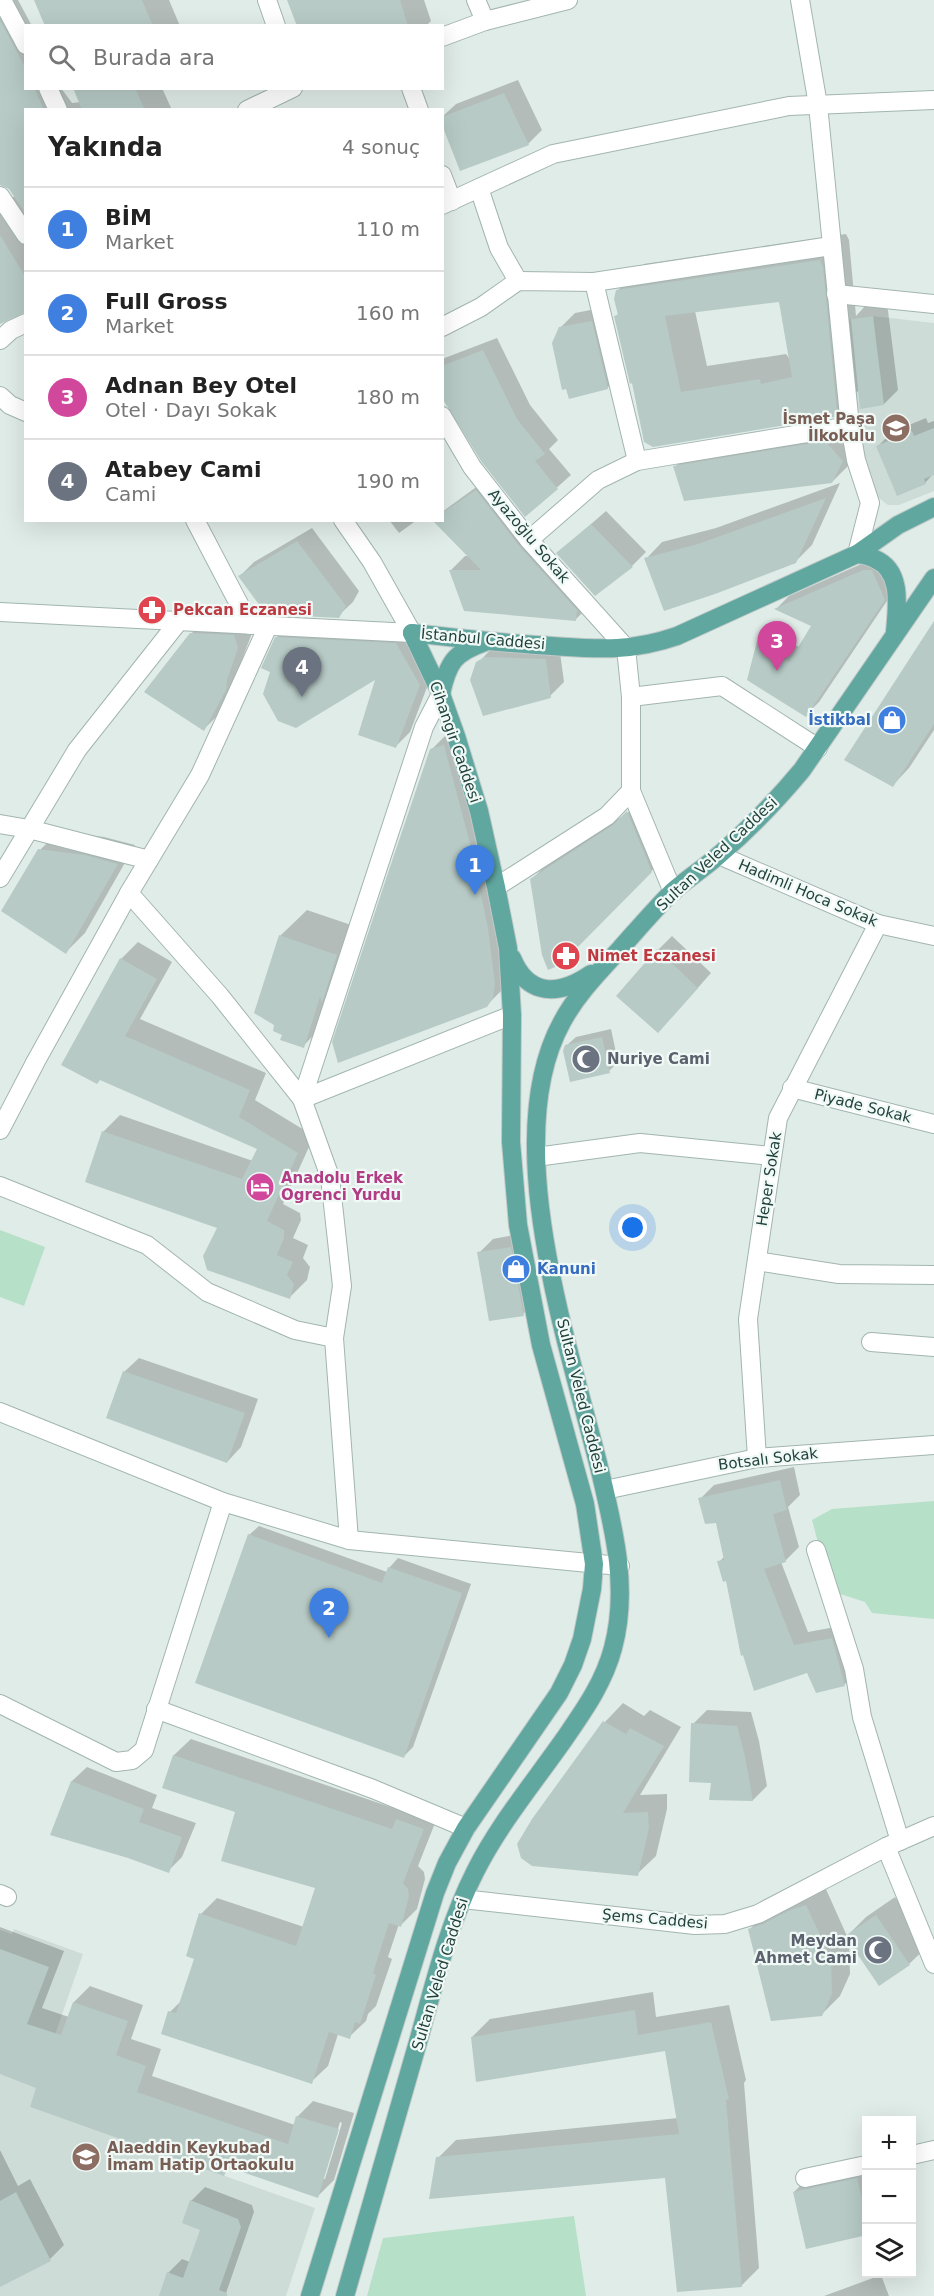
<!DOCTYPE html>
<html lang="tr">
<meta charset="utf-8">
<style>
:root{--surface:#fff;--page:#f6f6f6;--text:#222;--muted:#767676;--line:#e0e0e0;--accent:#855434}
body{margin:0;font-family:"DejaVu Sans",sans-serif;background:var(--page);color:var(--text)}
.controls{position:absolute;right:18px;bottom:18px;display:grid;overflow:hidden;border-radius:0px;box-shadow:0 6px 24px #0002}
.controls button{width:54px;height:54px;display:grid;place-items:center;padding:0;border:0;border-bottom:2px solid var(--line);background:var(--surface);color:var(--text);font:30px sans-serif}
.you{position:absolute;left:633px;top:1228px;width:21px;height:21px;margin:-15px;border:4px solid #fff;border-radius:50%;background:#1a73e8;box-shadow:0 0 0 9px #1a73e833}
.badge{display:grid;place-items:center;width:39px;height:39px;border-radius:50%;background:var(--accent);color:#fff;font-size:20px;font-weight:700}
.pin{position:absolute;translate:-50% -50px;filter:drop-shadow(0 2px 3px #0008)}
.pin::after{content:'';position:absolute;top:32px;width:21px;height:18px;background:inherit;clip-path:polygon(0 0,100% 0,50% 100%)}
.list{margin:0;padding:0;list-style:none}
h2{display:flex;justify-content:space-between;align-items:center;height:78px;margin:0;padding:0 24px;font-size:26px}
h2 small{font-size:20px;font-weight:400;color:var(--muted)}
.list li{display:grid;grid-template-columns:39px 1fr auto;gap:18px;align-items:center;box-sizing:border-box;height:84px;padding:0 24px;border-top:2px solid var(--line)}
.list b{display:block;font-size:22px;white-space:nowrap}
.list p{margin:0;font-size:20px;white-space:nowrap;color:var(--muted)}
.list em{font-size:20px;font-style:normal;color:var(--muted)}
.icon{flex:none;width:33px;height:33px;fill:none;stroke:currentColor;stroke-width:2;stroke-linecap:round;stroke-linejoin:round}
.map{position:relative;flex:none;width:934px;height:2296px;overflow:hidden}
.search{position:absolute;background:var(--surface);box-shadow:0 6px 24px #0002;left:24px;top:24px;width:420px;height:66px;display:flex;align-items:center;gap:15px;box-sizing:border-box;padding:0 21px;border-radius:0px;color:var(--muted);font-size:22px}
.panel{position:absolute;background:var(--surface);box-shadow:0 6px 24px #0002;left:24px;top:108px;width:420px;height:414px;border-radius:0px}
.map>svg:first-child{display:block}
.built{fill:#cedcd8}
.green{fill:#b6e0c7}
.shadow{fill:#0003;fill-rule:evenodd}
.building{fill:#b7cac5;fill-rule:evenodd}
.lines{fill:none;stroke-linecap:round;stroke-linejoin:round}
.minor-casing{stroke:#a2b5b0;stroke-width:20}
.major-casing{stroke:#c0c9c8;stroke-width:20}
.minor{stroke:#fff;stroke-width:18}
.major{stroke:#5fa79f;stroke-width:18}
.labels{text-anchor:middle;stroke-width:4.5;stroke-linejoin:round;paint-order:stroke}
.education-label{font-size:15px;font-weight:bold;fill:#785e54;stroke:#f0f9f6;text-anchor:end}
.street-label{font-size:15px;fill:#1e3f3a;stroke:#f0f9f6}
.health-label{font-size:15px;font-weight:bold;fill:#be3a42;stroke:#f0f9f6;text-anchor:start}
.shop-label{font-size:15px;font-weight:bold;fill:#366cbe;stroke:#f0f9f6;text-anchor:end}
.worship-label{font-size:15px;font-weight:bold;fill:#5b616d;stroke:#f0f9f6;text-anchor:start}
.hotel-label{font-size:15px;font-weight:bold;fill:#b23c85;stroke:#f0f9f6;text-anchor:start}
</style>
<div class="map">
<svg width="934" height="2296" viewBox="0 0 934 2296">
<rect width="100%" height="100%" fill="#e0ece8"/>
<g class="built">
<path d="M873,316l61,7v168l-35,14h-11l-13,-10 -15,-49 -16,-126z"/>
<path d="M14,1929l69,25 -53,153 285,101 -29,88h-286v-366l12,4z"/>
</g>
<g class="green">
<path d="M0,1230l45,17 -21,59 -24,-9z"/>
<path d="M934,1501v118l-62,-6 -7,-11 -34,-11 -19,-71 20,-11z"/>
<path d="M574,2216l12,80h-219l16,-58z"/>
</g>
<g class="shadow">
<path d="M0,0h18l14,26h-6v62h35l11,15 9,-1 -6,-14h87l10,22h-146v201l-26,11v-116l15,-10 -5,-7 -10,-6z"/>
<path d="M35,0h134l11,26h-133z"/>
<path d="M289,0h135l7,21 -5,5h-127z"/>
<path d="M518,80l24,50 -14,14 -86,-27 14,-13z"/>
<path d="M846,234l3,6 7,76 10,-11 21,-2 11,87 -14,14 -25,-14 -25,26 -181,29 -38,-128 4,-4 -2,-22 27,-27zM780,301l11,60 -5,-7 -79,12 -12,-55z"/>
<path d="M606,307l16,67 -15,14 -47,-60 15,-15z"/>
<path d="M497,338l33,67 28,35 -9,9 22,26 -45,40 -84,-120v-36z"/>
<path d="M926,418l2,5 6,-2v52l-9,10 -47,-37 14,-14z"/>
<path d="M844,423l7,40 -19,19 -157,-15 18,-19z"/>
<path d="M490,477l32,41 68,77 -1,11 -14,14 -110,-10 -14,-40 14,-14h5l-28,-36v-8z"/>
<path d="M840,483l-28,62 -17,17 -149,-3 16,-17 54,-14z"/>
<path d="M606,511l40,41 -14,14 -37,28 -37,-41z"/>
<path d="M389,520h28l-18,13z"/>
<path d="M312,528l47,63 -6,11 -15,14 -98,-40 14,-14z"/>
<path d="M877,557l20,29 -78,116 -13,13 -57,-35 10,-38 13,-13 28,19 13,-22 -36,-18 12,-12z"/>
<path d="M205,619l47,14 -12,32v10l-22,40 -14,14 -13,-95z"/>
<path d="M291,623l120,6 23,40 -24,63 -15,15 -17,-70 -106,-6 4,-33z"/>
<path d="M934,624v106l-25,38 -16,17z"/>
<path d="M559,645l5,37 -14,14 -72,-33 14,-15z"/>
<path d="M463,727l28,105 14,155 -19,19 -55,-256 19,-19z"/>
<path d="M642,799l24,57 -106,108 -28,-85 14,-14 83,-53z"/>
<path d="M59,831l45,6 31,8 -50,88 -19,19 -26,-102z"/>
<path d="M307,910l56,19 -33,90 -27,27 -19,-12 -4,-98z"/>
<path d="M672,936l39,37 -39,44 -14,-67z"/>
<path d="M138,942l34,20 -32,57 126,54 -11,27 59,36 -31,68 17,9 1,7 -8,18 15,7 -5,13 7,9 -3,13 -17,17 -71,-70 -116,-95 17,-17 133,46 6,-13 -158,-69 20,-120z"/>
<path d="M611,1029l7,33 -9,9 -43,-25 10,-9z"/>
<path d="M525,1233l12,67 -14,14 -44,-61 14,-14z"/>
<path d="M139,1358l119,41 -17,48 -14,15 -103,-90z"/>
<path d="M794,1467l6,28 -12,12 11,40 -14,14 -4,1 27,70 38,-7 13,45 -14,14 -28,7 -9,-20 -81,-91 -8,-18 6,-6 -8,-34 -17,-23 14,-14z"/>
<path d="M259,1526l128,46 2,-4 9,-10 73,26 -58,163 -10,10 -154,-222z"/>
<path d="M623,1703l21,13 6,-6 31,17 -41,68 27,-1v15l-11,47 -19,18 -105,-9 73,-143z"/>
<path d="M707,1710l44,2 8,29 8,45 -14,14 -42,-1 1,-17 -19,-58z"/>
<path d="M191,1739l214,73 9,-9 25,10 -21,53 6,6 1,7 -8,30 -16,16 -2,-1 -11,33 4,2 -16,47 -8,8 -2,7 -17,16 -11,-3 -10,32 -17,16 -141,-70 12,-12 14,-42 5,-44 16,-16 87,29 13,-40 -80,-76 -73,-24 10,-32z"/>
<path d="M87,1767l70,28 -5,13 44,15 -14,34 -14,14 -39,-14 -77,-23 20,-53z"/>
<path d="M825,1887l22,49 19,-19 29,-20 33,49 -19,18 -29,20 -31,-46 1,36 -10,22 -19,19 -71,-86 19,-19z"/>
<path d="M0,1927l64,24 -22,57 27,9 5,-15 16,-16 53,19 -12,34 30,10 -9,27 143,49 2,-8 16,-16 41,12 -20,67 -16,16 -87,-29 -7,7 -186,-87 -38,-15zM340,2122l2,1 -17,56h-3z"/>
<path d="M653,1992l3,25 73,-12 17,75 -2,3 15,185 -18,18 -75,-110 -228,-18 18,-18 222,-22 -12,-68 -194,-13 18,-18z"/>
<path d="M0,2150l18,36 12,-7 34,66 -14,14 -50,25z"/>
<path d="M866,2166v67l-72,-41 14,-14z"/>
<path d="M205,2187l47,18 2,7 -29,84h-65l8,-23 14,-14 8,3 11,-33 -10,-28z"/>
<path d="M881,2275l8,21h-65z"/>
</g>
<g class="building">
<path d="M34,0h108l11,26h-108z"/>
<path d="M287,0h113l8,26h-111z"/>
<path d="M0,20l26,49v19h8l10,22h-18v104l-17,-25 -9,-4z"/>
<path d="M73,88h62l10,22h-63z"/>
<path d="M504,93l25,52 -69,26 -18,-46v-8z"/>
<path d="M0,235l26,43v34l-26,12z"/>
<path d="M820,260l3,7 14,144 -2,6 -182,30 -9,-5 -12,-59 -2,1 -16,-68 4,-1 -4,-16 2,-9zM779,302l13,75 -31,7 -1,-5 -79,13 -16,-76z"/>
<path d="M873,316l11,89 -24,4 -9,-90z"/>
<path d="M592,321l16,68 -39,10 -3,-10 -4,1 -10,-47 7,-16z"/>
<path d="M483,350l34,69 28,35 -10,7 23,28 -33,28 -44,-56 -39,-63v-32z"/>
<path d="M934,428v47l-10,4 2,5 -29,12 -21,-50 36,-15 2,5z"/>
<path d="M825,441l18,20 -11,22 -148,18 -11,-35z"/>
<path d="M476,490l44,57 57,63 -1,11 -112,-10 -15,-41h32l-49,-50h10v-7z"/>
<path d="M826,498l-30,65 -81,31 -51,17 -20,-53 54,-14z"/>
<path d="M591,524l42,43 -38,29 -39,-43z"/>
<path d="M297,541l49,65 -7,12 -73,-4 -28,-38z"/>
<path d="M863,570h9l13,30 -79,117 -59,-37 10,-39 32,21 22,-36 -37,-17z"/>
<path d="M934,621v103l-41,63 -49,-27z"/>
<path d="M190,633l44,2 4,13 -11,32 -1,10 -22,41 -60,-39z"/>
<path d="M275,637l121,6 24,42 -24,63 -38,-13 17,-55 -79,48 -18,-7 -15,-27 7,-22 -9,-4z"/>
<path d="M485,657l61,2 5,39 -68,18 -13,-36 6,-18z"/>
<path d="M444,745l28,106 16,77 7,56 -2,14 -6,9 -149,56 -6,-21 58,-175 40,-118z"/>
<path d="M627,811l25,61 -92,93 -12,5 -6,-15 -12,-76 83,-54z"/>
<path d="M38,849l47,6 33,9 -52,90 -65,-43z"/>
<path d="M279,935l58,20 -15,48 -2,-6 -16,51 -24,-8 2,-5 -9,-4 1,-6 -20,-12z"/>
<path d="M657,949l41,39 -40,45 -42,-37z"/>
<path d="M120,958l37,21 -32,57 125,54 -11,27 59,36 -31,68 17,9v8l-7,17 16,7 -6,13 7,9 -4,15 -83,-29 -4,-14 14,-28 -132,-46 17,-51 140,48 15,-30 -157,-69 -3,4 -36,-19z"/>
<path d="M602,1037l8,36 -40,9 -7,-31 2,-6z"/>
<path d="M511,1247l13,69 -35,5 -12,-69z"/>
<path d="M123,1371l122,42 -18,50 -121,-45z"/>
<path d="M780,1480l7,30 -14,4 13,48 -22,7 30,76 38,-7 13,48 -29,7 -9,-20 -53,18 -11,-36 -2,1 -15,-75 -3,1 -6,-21 7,-1 -8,-37 -11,1 -7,-26z"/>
<path d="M248,1534l134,49 6,-16 74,26 -58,165 -209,-75z"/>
<path d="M603,1721l23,13 4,-6 34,18 -41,67 25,-1 1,16 -11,48 -106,-10 -11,-8 -4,-14 15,-25z"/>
<path d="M691,1723l46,3 8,30 8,45 -44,-1 2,-17 -22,-1z"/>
<path d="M173,1755l219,74 4,-10 28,10 -21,54 5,6 1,7 -8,31 -12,-4 -16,50 3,2 -16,49 -5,-2 -5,17 -21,-7 -17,52 -151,-50 7,-23 8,2 18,-54 -8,-3 13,-43 97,33 19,-58 -94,-27 14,-49 -73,-24z"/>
<path d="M71,1781l73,28 -5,13 43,15 -13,36 -41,-15 -78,-23z"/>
<path d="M806,1905l25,53 1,36 -10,22 -51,5 -23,-92 15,-5 27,-14z"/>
<path d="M876,1915l34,50 -31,21 -34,-50z"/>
<path d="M0,1949l49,18 -22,57 34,11 12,-33 55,19 -12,34 30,11 -9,26 151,52 8,-28 43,13 -21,69 -90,-31 -4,9 -194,-69 6,-19 -36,-14z"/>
<path d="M635,2010l3,25 73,-13 18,77 -3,1 16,187 -65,5 -12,-114 -236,21 7,-42 243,-23 -14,-83 -189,31 -5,-45z"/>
<path d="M857,2178l10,41v16l-61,14 -13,-57z"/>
<path d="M16,2192l35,69 -51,26v-86z"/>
<path d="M190,2200l48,19 3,8 -22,63 8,3v3h-68l8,-24 16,6 17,-48 -18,-7z"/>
</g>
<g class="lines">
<g class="minor-casing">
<g id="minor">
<path d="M2,0l24,45"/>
<path d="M267,0l9,26"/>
<path d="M476,0l9,21"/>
<path d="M800,0l18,105 32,321 6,34 14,43 -13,51"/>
<path d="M442,37l43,-16 83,-21"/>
<path d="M48,88l10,22"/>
<path d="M411,88l8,22"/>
<path d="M247,110l46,-22"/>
<path d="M442,175l10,26"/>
<path d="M479,188l20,60 19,33"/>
<path d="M0,196l26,39"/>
<path d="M442,205l111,-51 236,-48 145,-6"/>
<path d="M594,282l43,179"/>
<path d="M836,294l98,10"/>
<path d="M442,327l39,-20 37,-26 76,1 237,-36"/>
<path d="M0,340l11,-10 15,-7"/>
<path d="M0,396l10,9 16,7"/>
<path d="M442,416l30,51 57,73 97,108 5,49v94l-24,25 -111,71"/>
<path d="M195,520l55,105"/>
<path d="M343,520l29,42 40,71"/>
<path d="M529,540l69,-60 39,-19 213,-35"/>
<path d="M0,612l412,21"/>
<path d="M268,626l-68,149 -71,118 91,103 82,103 28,78 12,109 -8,52"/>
<path d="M441,694l-17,33 -122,372 210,-84"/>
<path d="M631,697l91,-11 96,62"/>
<path d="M631,791l42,101"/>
<path d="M0,824l29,5 120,31"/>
<path d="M719,855l159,69 56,12"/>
<path d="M0,878l77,-128 102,-129"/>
<path d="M792,1088l142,36"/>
<path d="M0,1130l36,-69 93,-168"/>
<path d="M536,1157l104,-14 131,13"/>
<path d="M0,1186l147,59 60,47 88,38 39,8 15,202"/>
<path d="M757,1261l82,13 95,1"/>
<path d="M871,1342l63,5"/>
<path d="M0,1412l223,90 126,38 271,26"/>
<path d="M757,1458l-9,-139 30,-201 100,-194"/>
<path d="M605,1490l152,-32 177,-13"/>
<path d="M816,1550l38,119 8,48 38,124"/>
<path d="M0,1704l116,58 16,-2 12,-10 79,-248"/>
<path d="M156,1709l217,80 93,39"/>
<path d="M886,1847l48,117"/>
<path d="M0,1894l7,3"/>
<path d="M463,1899l232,26 30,-1 33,-10 128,-67 48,-21"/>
<path d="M912,2155l22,-5"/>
<path d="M805,2178l61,-13"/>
</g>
</g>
<g class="major-casing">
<g id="major">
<path d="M857,554c6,1 13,2 18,5 28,12 22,48 20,73"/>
<path d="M412,633c42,5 83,9 124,12 54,3 89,9 141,-9l180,-82 41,-29 36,-18"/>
<path d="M441,694c7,-32 13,-41 44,-52"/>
<path d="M512,958c16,39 47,38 79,16"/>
<path d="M310,2296l125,-403 12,-30 19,-35 93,-135 14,-28 9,-26 10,-50 2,-25 -9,-60 -44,-159 -23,-120 -7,-83 1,-127 -4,-67 -12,-61 -17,-76 -23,-75 -15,-42 -29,-61"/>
<path d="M345,2296c25,-85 49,-170 73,-254 16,-57 30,-117 57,-170 24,-48 60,-91 90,-134 20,-29 39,-56 48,-90 16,-60 1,-118 -13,-177 -30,-123 -103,-331 -38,-449 15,-28 37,-50 58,-73 17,-19 34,-39 52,-57 15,-13 32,-24 47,-37 30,-26 58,-55 83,-85l132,-192"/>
</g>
</g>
<use href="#minor" class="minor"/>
<use href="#major" class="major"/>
</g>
<defs>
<g id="school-disc" transform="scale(1.5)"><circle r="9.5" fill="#8d6e63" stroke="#f0f9f6"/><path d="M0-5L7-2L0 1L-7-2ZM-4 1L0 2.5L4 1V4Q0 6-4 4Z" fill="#fff"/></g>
<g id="pharmacy-disc" transform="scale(1.5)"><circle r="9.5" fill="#e0444e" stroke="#f0f9f6"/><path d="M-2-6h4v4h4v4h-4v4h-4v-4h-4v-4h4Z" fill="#fff"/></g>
<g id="shop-disc" transform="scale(1.5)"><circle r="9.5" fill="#3f7fe0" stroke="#f0f9f6"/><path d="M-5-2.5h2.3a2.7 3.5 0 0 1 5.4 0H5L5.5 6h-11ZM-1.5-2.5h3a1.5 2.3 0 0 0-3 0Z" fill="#fff"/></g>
<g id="mosque-disc" transform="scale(1.5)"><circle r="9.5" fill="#6b7280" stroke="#f0f9f6"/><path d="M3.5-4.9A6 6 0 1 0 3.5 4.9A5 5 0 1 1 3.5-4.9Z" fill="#fff"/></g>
<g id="hotel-disc" transform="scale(1.5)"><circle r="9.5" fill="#d1479c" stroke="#f0f9f6"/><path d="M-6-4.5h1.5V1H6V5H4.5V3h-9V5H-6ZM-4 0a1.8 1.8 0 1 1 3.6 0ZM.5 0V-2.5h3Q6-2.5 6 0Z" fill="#fff"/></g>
</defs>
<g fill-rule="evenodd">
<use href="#school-disc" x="896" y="428"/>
<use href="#pharmacy-disc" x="152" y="610"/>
<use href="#shop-disc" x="892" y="720"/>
<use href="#pharmacy-disc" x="566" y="956"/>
<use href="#mosque-disc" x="586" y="1059"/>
<use href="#hotel-disc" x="260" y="1187"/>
<use href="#shop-disc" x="516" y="1269"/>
<use href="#mosque-disc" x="878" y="1950"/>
<use href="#school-disc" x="86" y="2157"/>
</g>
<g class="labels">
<g class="education-label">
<text x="875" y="424">İsmet Paşa<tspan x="875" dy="17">İlkokulu</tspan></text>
<text x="107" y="2153" text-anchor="start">Alaeddin Keykubad<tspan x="107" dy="17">İmam Hatip Ortaokulu</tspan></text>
</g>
<g class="street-label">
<text transform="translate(529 536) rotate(50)" y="5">Ayazoğlu Sokak</text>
<text transform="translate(483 639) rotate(5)" y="5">İstanbul Caddesi</text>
<text transform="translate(455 742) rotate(71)" y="5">Cihangir Caddesi</text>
<text transform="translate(717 854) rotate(-43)" y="5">Sultan Veled Caddesi</text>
<text transform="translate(808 893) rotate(23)" y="5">Hadimli Hoca Sokak</text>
<text transform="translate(863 1106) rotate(14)" y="5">Piyade Sokak</text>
<text transform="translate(769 1179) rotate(-81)" y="5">Heper Sokak</text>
<text transform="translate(581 1396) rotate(76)" y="5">Sultan Veled Caddesi</text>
<text transform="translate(768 1459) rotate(-7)" y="5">Botsalı Sokak</text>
<text transform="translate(655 1919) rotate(5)" y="5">Şems Caddesi</text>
<text transform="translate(440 1974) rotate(-73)" y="5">Sultan Veled Caddesi</text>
</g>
<g class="health-label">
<text x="173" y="615">Pekcan Eczanesi</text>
<text x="587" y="961">Nimet Eczanesi</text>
</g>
<g class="shop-label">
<text x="871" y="725">İstikbal</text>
<text x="537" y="1274" text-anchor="start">Kanuni</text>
</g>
<g class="worship-label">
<text x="607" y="1064">Nuriye Cami</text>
<text x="857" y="1946" text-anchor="end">Meydan<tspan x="857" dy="17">Ahmet Cami</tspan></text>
</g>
<g class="hotel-label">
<text x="281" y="1183">Anadolu Erkek<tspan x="281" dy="17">Ogrenci Yurdu</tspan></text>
</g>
</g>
</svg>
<div class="controls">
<button>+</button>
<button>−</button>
<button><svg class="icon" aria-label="layers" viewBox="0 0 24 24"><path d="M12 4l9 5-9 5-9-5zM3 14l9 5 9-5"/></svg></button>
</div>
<div class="you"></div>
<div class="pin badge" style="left:475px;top:895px;background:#3f7fe0">1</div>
<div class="pin badge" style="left:329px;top:1638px;background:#3f7fe0">2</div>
<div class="pin badge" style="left:777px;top:671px;background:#d1479c">3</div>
<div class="pin badge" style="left:302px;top:697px;background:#6b7280">4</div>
<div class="search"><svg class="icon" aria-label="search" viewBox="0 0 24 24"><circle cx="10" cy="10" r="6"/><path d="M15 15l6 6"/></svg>Burada ara</div>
<section class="panel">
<h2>Yakında<small>4 sonuç</small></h2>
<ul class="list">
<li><span class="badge" style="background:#3f7fe0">1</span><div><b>BİM</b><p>Market</p></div><em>110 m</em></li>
<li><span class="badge" style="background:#3f7fe0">2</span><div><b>Full Gross</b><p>Market</p></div><em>160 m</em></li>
<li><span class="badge" style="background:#d1479c">3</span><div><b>Adnan Bey Otel</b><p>Otel · Dayı Sokak</p></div><em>180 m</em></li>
<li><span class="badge" style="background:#6b7280">4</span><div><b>Atabey Cami</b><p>Cami</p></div><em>190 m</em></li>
</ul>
</section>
</div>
